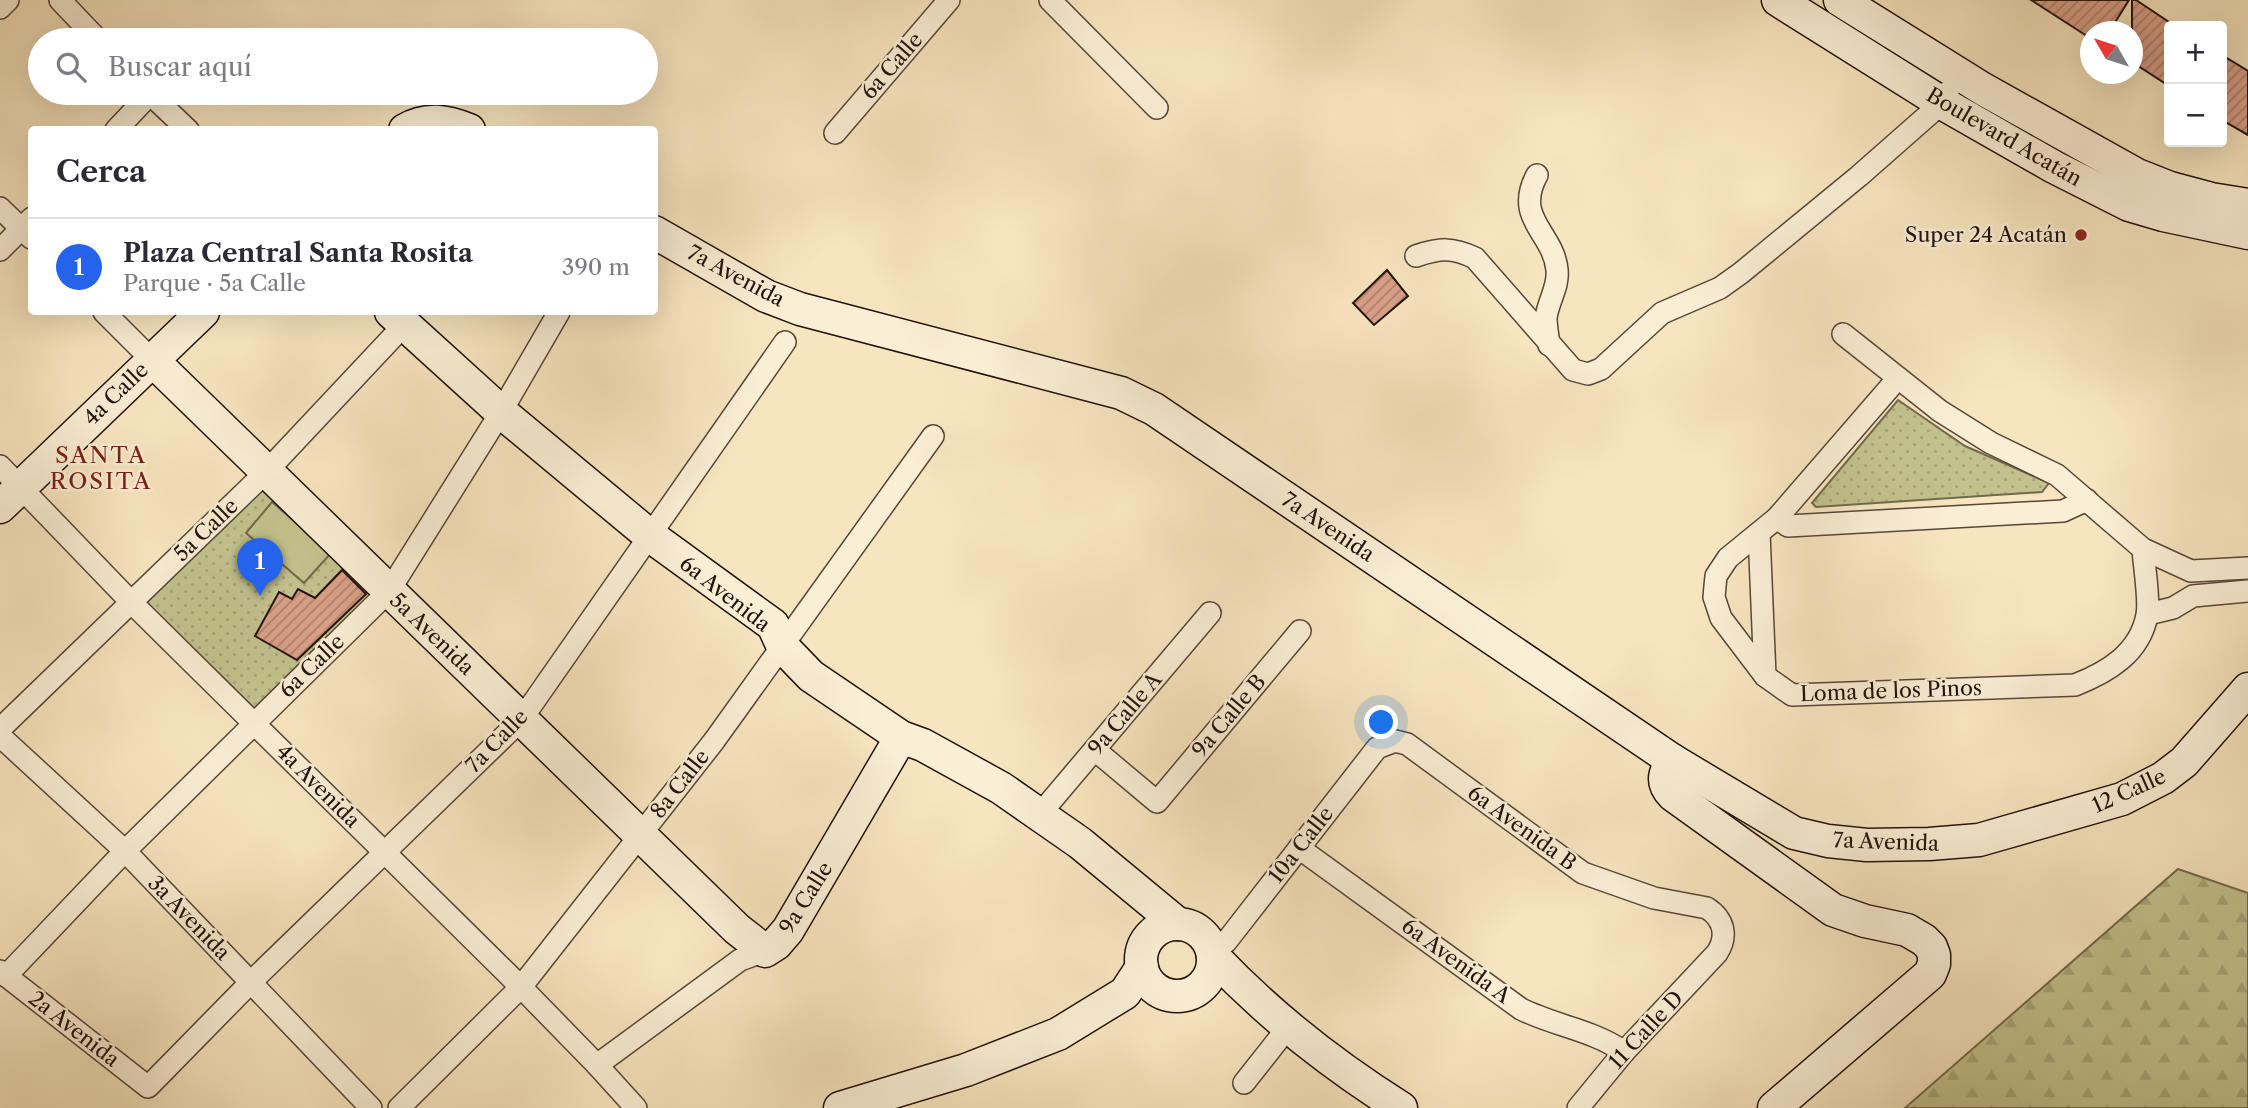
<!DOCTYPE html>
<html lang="es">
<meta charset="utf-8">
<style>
:root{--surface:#fff;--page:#f7f7f7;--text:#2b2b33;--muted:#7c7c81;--line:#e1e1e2;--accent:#2563eb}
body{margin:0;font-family:"Libre Caslon Text",serif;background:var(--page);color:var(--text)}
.controls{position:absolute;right:21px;top:21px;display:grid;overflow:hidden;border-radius:7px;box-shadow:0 7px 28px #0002}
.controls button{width:63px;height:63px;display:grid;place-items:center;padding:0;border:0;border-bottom:2px solid var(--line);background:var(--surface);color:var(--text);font:35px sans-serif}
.compass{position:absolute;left:2080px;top:21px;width:63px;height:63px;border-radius:50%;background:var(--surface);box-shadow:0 7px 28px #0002;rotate:309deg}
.you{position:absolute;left:1382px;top:723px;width:24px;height:24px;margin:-18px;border:5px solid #fff;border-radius:50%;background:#1a73e8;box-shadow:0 0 0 10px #1a73e833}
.badge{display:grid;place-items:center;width:46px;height:46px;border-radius:50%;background:var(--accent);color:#fff;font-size:23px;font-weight:700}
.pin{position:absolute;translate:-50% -58px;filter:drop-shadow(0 2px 4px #0008)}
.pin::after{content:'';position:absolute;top:37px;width:24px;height:21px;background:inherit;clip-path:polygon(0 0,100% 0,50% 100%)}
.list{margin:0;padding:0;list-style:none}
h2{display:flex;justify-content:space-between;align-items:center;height:91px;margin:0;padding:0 28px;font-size:30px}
h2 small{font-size:23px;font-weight:400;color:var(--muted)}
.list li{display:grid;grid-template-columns:46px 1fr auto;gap:21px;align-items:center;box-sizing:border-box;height:98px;padding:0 28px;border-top:2px solid var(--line)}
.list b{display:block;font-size:26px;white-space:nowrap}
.list p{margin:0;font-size:23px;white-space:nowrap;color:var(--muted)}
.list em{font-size:23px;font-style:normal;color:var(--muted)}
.icon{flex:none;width:38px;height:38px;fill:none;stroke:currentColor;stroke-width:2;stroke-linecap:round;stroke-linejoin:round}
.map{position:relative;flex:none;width:2248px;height:1108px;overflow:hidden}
.search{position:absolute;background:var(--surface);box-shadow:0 7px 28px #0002;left:28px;top:28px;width:630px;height:77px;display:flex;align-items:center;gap:18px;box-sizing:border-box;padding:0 24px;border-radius:38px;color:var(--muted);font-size:26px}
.panel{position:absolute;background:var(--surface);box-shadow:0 7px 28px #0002;left:28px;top:126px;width:630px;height:189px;border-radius:7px}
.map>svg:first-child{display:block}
.green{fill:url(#green-dots);stroke:#726a4d;stroke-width:2}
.forest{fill:url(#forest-firs);stroke:#726a4d;stroke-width:2}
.pitch{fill:#c3c28e;stroke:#726a4d;stroke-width:2}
.building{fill:url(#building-hatch);stroke:#22120c;stroke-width:2}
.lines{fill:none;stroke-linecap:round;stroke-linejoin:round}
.street-casing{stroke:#574739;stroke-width:24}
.secondary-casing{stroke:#22120c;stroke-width:35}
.street{stroke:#faeed5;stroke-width:21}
.secondary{stroke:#faeed5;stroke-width:32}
.poi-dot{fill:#8f2418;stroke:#faeed5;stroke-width:2.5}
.labels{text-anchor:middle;stroke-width:5;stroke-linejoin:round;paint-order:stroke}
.street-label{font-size:21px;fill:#22120c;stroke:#faeed5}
.poi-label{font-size:21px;fill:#22120c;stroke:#faeed5;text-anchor:end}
.neighbourhood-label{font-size:23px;letter-spacing:2px;fill:#7a1f14;stroke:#faeed5}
</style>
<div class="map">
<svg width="2248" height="1108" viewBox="0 0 2248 1108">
<defs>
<pattern id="green-dots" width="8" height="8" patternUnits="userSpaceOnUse" patternTransform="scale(1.75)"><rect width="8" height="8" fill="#c3c28e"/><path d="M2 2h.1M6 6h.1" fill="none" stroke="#a7a679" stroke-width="1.8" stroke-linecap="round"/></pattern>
<pattern id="forest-firs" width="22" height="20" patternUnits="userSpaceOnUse" patternTransform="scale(1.75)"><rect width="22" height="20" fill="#c3c28e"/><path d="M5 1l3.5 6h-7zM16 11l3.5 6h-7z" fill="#a7a679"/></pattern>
<pattern id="building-hatch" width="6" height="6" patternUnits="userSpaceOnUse" patternTransform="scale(1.75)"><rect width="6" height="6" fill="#daa088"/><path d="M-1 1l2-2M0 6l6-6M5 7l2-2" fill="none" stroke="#b0816e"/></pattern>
</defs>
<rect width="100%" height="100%" fill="#f7e5bf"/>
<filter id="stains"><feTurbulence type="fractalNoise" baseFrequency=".00286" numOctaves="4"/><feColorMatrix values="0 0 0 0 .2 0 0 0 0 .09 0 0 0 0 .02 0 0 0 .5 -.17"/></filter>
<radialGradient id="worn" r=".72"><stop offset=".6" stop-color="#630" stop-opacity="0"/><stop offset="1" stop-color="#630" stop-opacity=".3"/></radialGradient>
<g class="green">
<path d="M1898,400l67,46 84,37 -7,9 -226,15 -4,-4z"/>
<path d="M266,472l123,119 -135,132 -123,-121z"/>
</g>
<path class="forest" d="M2178,869l70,24v215h-343z"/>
<path class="pitch" d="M272,502l59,51 -27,30 -58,-50z"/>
<g class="building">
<path d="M2031,0h98l-20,32h-19v6z"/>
<path d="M2132,0h4l33,22v64l-37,-24z"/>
<path d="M2227,58l21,13v64l-26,-15v-52z"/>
<path d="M1387,270l21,26 -34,29 -21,-22z"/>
<path d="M342,570l24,24 -69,66 -42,-24 24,-44 13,7 6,-10 17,9z"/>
</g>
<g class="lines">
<g class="street-casing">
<g id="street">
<path d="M60,0l38,40"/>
<path d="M1050,0l107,108"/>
<path d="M0,8l8,-8"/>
<path d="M149,93l39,37"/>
<path d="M116,130l34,-36"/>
<path d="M835,133l114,-133"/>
<path d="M1537,175c-24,44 17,58 20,95 2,17 -9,31 -11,48 0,8 2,18 3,27"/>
<path d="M0,208l31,30"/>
<path d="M0,250l32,-32"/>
<path d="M1416,256c24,-8 36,-9 59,2l98,112 15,4 13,-5 61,-56 58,-25 21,-15 118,-97 83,-73 6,-11"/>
<path d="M104,312l47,47"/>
<path d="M1843,334l97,77 51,32 66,32 86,74 48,22 57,-3"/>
<path d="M1898,378l-121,140 -49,40 -12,18 -2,21 7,21 44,58 27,19 283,-10c33,-13 65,-32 72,-70 3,-15 -3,-49 -4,-66"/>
<path d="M0,466l131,136 390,385 76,78 39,43"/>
<path d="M1777,518l11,8 275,-15 24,-11"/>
<path d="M1759,533l6,143"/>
<path d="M2148,614l25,-6 20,-12 55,-5"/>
<path d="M0,729l266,-257 139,-148"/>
<path d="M0,736l125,115 246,257"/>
<path d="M1095,750l62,52 143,-171"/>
<path d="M1040,814l170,-201"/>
<path d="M1299,848l222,161c34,17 72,21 103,43"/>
<path d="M1226,942l151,-194 18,-7 12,3 176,129 71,25 53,10c17,11 21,28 10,45l-93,99 -46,56"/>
<path d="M0,971l148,116 103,-105 270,-262 264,-378"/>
<path d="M6,976l119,-125 264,-260 112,-179 58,-100"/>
<path d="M597,1065l143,-105 25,-9"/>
<path d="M1244,1083l45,-57"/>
<path d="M399,1108l122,-121 193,-246 219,-305"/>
</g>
</g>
<g class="secondary-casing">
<g id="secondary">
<path d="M1778,0l164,103 112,64 75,38 34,10 85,18"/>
<path d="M1840,0l143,89 154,86 33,13 41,11 37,6"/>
<path d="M405,130c22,-13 42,-9 64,0"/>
<path d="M654,232l112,64 34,13 321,84 33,16 518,351 122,73 34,8 39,4 62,-1 50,-4 143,-41 41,-21 21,-16 64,-73"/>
<path d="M391,312l110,100 148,123 124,90 10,22 28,29 90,61 22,8 78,43 79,55 98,81"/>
<path d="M151,359l586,570 28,22 11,-7 12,-14 113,-193"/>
<path d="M0,507l203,-195"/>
<path d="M1672,760c-8,14 -11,23 1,35l160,115 32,11 42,9 17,10 7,7 3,8v9l-4,10 -156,134"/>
<circle cx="1177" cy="960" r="36"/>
<path d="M1213,956c55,58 121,110 188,152"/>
<path d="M840,1108l126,-38 92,-36 67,-41 17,-26"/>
</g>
</g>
<use href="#street" class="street"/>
<use href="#secondary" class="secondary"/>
</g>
<circle class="poi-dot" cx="2081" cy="235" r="7"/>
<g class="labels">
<g class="street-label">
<text transform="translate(892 66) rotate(-49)" y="7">6a Calle</text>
<text transform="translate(2004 137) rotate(30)" y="7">Boulevard Acatán</text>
<text transform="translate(736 276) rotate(28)" y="7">7a Avenida</text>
<text transform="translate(116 394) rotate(-44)" y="7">4a Calle</text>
<text transform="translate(1328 527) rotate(34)" y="7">7a Avenida</text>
<text transform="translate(206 530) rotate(-44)" y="7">5a Calle</text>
<text transform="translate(725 594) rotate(38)" y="7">6a Avenida</text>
<text transform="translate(432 634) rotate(44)" y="7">5a Avenida</text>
<text transform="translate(312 666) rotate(-44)" y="7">6a Calle</text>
<text transform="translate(1891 691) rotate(-2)" y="7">Loma de los Pinos</text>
<text transform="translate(1125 714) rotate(-50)" y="7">9a Calle A</text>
<text transform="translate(1229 716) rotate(-50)" y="7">9a Calle B</text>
<text transform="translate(497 741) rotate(-46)" y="7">7a Calle</text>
<text transform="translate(680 784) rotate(-52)" y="7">8a Calle</text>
<text transform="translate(318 786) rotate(45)" y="7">4a Avenida</text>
<text transform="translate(2129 791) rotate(-24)" y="7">12 Calle</text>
<text transform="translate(1522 828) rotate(36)" y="7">6a Avenida B</text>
<text transform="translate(1886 842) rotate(2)" y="7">7a Avenida</text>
<text transform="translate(1301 845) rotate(-52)" y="7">10a Calle</text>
<text transform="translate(806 898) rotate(-58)" y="7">9a Calle</text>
<text transform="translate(189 918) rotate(46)" y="7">3a Avenida</text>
<text transform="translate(1456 961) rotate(36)" y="7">6a Avenida A</text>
<text transform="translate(74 1029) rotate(38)" y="7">2a Avenida</text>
<text transform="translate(1646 1030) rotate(-47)" y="7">11 Calle D</text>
</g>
<g class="poi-label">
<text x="2067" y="242">Super 24 Acatán</text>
</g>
<g class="neighbourhood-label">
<text x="101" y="463">SANTA<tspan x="101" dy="26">ROSITA</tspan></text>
</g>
</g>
<rect width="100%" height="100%" filter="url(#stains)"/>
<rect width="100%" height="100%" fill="url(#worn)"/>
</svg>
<div class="controls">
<button>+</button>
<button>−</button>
</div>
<svg class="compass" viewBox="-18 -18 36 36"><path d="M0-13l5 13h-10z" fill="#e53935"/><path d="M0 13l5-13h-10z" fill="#7c7c81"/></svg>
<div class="you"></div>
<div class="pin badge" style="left:260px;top:596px">1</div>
<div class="search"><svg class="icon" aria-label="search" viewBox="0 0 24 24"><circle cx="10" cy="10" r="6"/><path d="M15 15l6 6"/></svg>Buscar aquí</div>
<section class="panel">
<h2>Cerca<small></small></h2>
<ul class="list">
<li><span class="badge">1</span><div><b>Plaza Central Santa Rosita</b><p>Parque · 5a Calle</p></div><em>390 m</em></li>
</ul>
</section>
</div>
